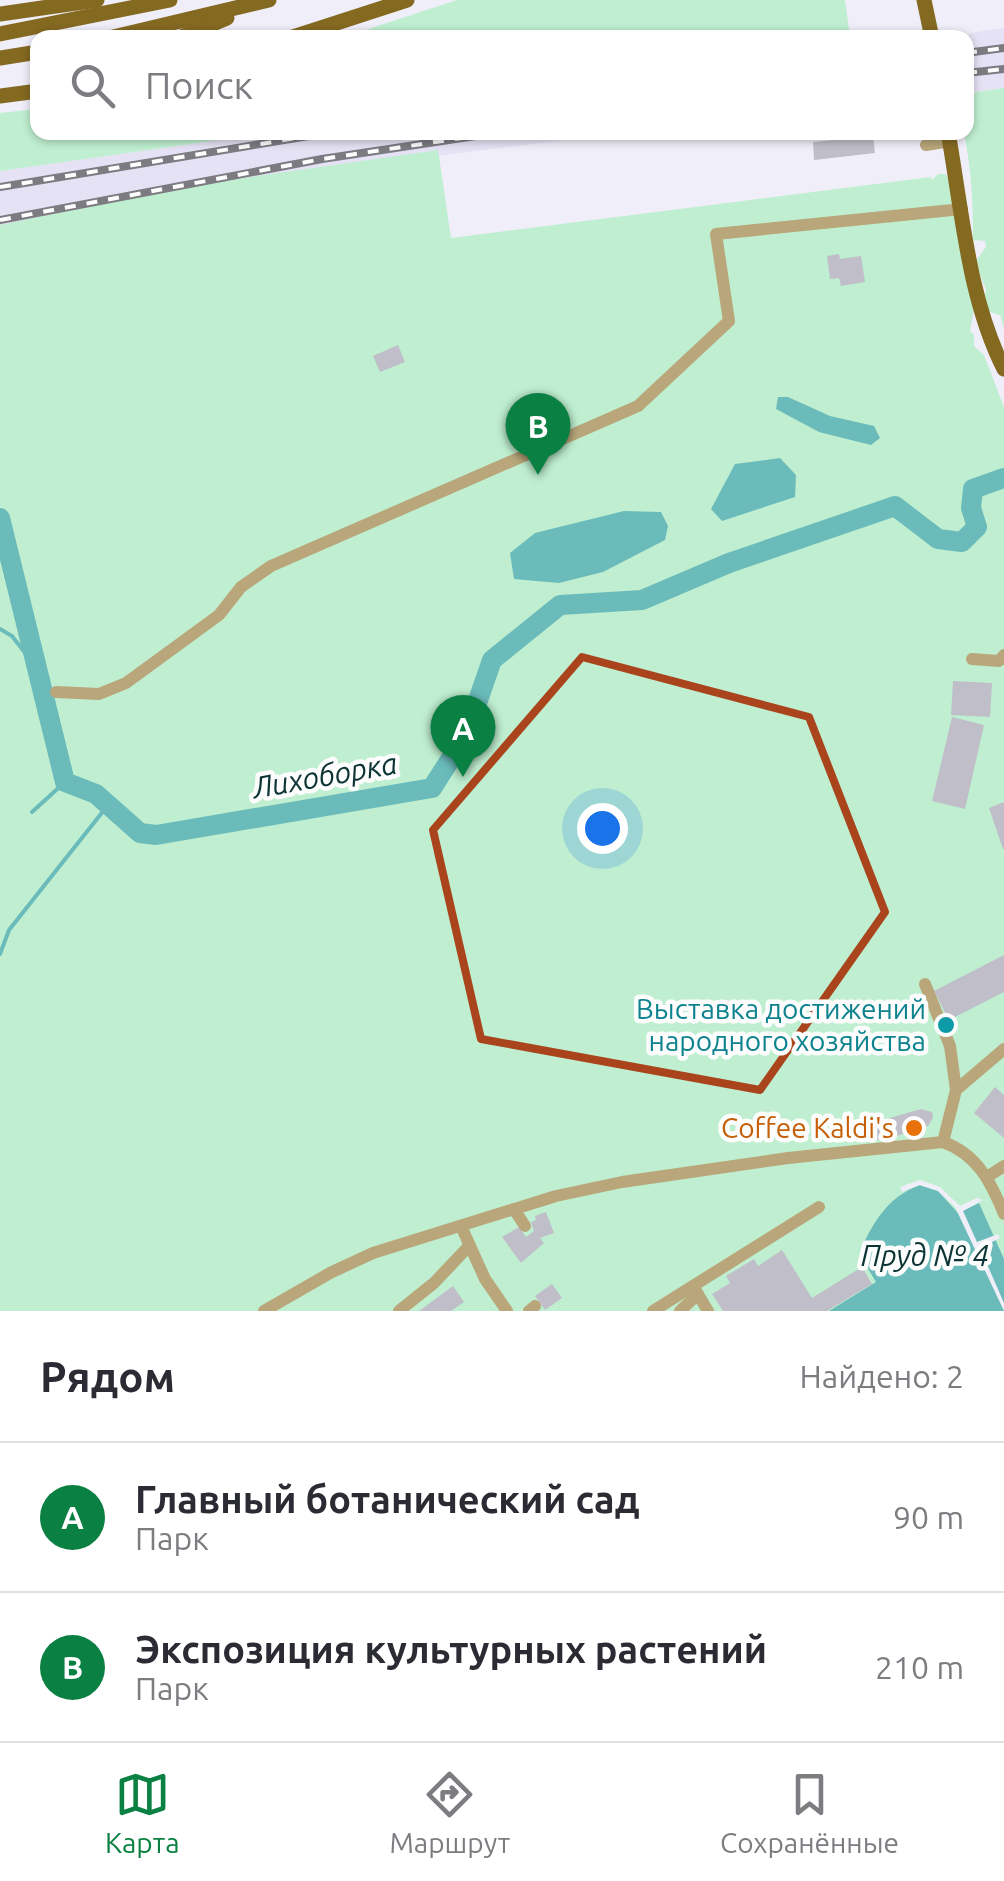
<!DOCTYPE html>
<html lang="ru">
<meta charset="utf-8">
<style>
:root{--surface:#fff;--page:#f7f7f7;--text:#2b2b33;--muted:#7c7c81;--line:#e1e1e2;--accent:#0b8043}
body{margin:0;font-family:Ubuntu,sans-serif;background:var(--page);color:var(--text)}
.you{position:absolute;left:602px;top:828px;width:35px;height:35px;margin:-25px;border:8px solid #fff;border-radius:50%;background:#1a73e8;box-shadow:0 0 0 15px #1a73e833}
.badge{display:grid;place-items:center;width:65px;height:65px;border-radius:50%;background:var(--accent);color:#fff;font-size:32px;font-weight:700}
.pin{position:absolute;translate:-50% -82px;filter:drop-shadow(0 2px 5px #0008)}
.pin::after{content:'';position:absolute;top:52px;width:35px;height:30px;background:inherit;clip-path:polygon(0 0,100% 0,50% 100%)}
.list{margin:0;padding:0;list-style:none}
h2{display:flex;justify-content:space-between;align-items:center;height:130px;margin:0;padding:0 40px;font-size:42px}
h2 small{font-size:32px;font-weight:400;color:var(--muted)}
.list li{display:grid;grid-template-columns:65px 1fr auto;gap:30px;align-items:center;box-sizing:border-box;height:150px;padding:0 40px;border-top:2px solid var(--line)}
.list b{display:block;font-size:38px;white-space:nowrap}
.list p{margin:0;font-size:32px;white-space:nowrap;color:var(--muted)}
.list em{font-size:32px;font-style:normal;color:var(--muted)}
.icon{flex:none;width:55px;height:55px;fill:none;stroke:currentColor;stroke-width:2;stroke-linecap:round;stroke-linejoin:round}
.map{position:relative;flex:none;width:1004px;height:1311px;overflow:hidden}
.search{position:absolute;background:var(--surface);box-shadow:0 2px 8px #0004;left:30px;right:30px;top:30px;height:110px;display:flex;align-items:center;gap:25px;box-sizing:border-box;padding:0 35px;border-radius:20px;color:var(--muted);font-size:38px}
.sheet{height:430px;background:var(--surface)}
nav{display:flex;justify-content:space-around;align-items:center;box-sizing:border-box;height:140px;border-top:2px solid var(--line);background:var(--surface);font-size:28px;color:var(--muted)}
nav a{display:grid;justify-items:center;gap:5px}
nav .on{color:var(--accent)}
.map>svg:first-child{display:block}
.built{fill:#e4e2f4}
.green{fill:#bfefd0}
.water{fill:#6bbbbb}
.pier{fill:#f0eef9}
.lines{fill:none;stroke-linecap:round;stroke-linejoin:round}
.stream{stroke:#6bbbbb;stroke-width:4}
.river{stroke:#6bbbbb;stroke-width:20}
.building{fill:#bfbec9}
.minor{stroke:#b9a77b;stroke-width:12}
.major{stroke:#846921;stroke-width:15}
.rail-casing{stroke:#7c7b82;stroke-width:8}
.rail{stroke:#fdfdfd;stroke-width:4;stroke-dasharray:11;stroke-linecap:butt}
.marked{fill:none;stroke:#aa441d;stroke-width:8;stroke-linejoin:round}
.culture-dot{fill:#0f9aa8;stroke:#fdfdfd;stroke-width:4}
.food-dot{fill:#e8710a;stroke:#fdfdfd;stroke-width:4}
.labels{text-anchor:middle;stroke-width:9;stroke-linejoin:round;paint-order:stroke}
.culture-label{font-size:28px;fill:#0d838f;stroke:#fdfdfd;text-anchor:end}
.food-label{font-size:28px;fill:#c56008;stroke:#fdfdfd;text-anchor:end}
.water-label{font-size:30px;font-style:italic;fill:#0c3434;stroke:#fdfdfd}
</style>
<div class="map">
<svg width="1004" height="1311" viewBox="0 0 1004 1311">
<rect width="100%" height="100%" fill="#f0eef9"/>
<g class="built">
<path d="M1004,28v60l-28,4 -9,-6 -1,-48 4,-5z"/>
<path d="M269,133h350l-293,37 -326,61v-60z"/>
</g>
<g class="green">
<path d="M457,0h388l5,37h-506z"/>
<path d="M1004,88v240l-4,-13 -10,-3 -6,-7 2,-16 -11,-27 11,-15 -1,-6 -12,-1c0,-37 -1,-67 -9,-107l2,-1 1,-31 9,-9z"/>
<path d="M37,109l1,23 231,1 -269,38v-58z"/>
<path d="M438,150l13,88 480,-61 1,3 6,-6h7l5,6 25,124 -5,27 4,4v11l10,9 20,52v904h-1004v-1086l195,-40z"/>
</g>
<g class="water">
<path d="M778,397h10l42,19 44,10 6,12 -9,7 -52,-13 -43,-23z"/>
<path d="M780,458l16,17 -1,22 -73,24 -11,-12 24,-45z"/>
<path d="M624,511l37,1 7,14 -3,14 -62,32 -44,11 -45,-4 -4,-26 25,-20z"/>
<path d="M919,1185l19,6 20,22 21,-10 25,56v52h-175l47,-29 -15,-25v-8c14,-30 27,-51 58,-64z"/>
</g>
<path class="pier" d="M920,1180l20,7 20,19 17,-8 6,2 -20,11 14,31 21,-8 2,4 -20,10 24,55v8l-49,-104 -17,-16 -18,-6 -18,7 -2,-5z"/>
<g class="lines">
<g class="stream">
<path d="M0,629l12,7 21,27"/>
<path d="M32,812l33,-30"/>
<path d="M0,954l9,-24 99,-125"/>
</g>
<path class="river" d="M0,518l65,264 31,12 44,39 16,2 276,-47 34,-53 26,-75 68,-55 82,-5 87,-37 166,-57 43,33 24,3 15,-15 -6,-19 2,-19 31,-11"/>
</g>
<g class="building">
<path d="M873,136l2,17 -61,7 -1,-18z"/>
<path d="M839,254l1,5 21,-3 4,26 -24,4 -2,-8 -9,1 -3,-23z"/>
<path d="M398,345l7,17 -25,10 -7,-16z"/>
<path d="M953,681l39,2 -2,34 -39,-2z"/>
<path d="M952,717l32,8 -19,84 -33,-8z"/>
<path d="M1004,802v47h-1l-14,-41z"/>
<path d="M1004,955v37l-55,28 -15,-29z"/>
<path d="M995,1087l9,8v43l-30,-25z"/>
<path d="M921,1109l11,3 1,6 -5,8 -47,15 -13,-5 4,-13z"/>
<path d="M546,1212l8,21 -14,5 4,5 -23,20 -19,-26 17,-10 7,10 8,-6 -3,-9 5,-2 -1,-4z"/>
<path d="M782,1250l30,48 50,-31 10,17 -45,27h-104l-11,-17 18,-11 -4,-7 28,-17 4,7z"/>
<path d="M552,1284l10,14 -17,12 -10,-14z"/>
<path d="M453,1286l11,16 -13,9h-32z"/>
</g>
<g class="lines">
<g class="minor">
<path d="M926,145l24,-4"/>
<path d="M972,659l27,2 5,-6"/>
<path d="M56,692l43,2 27,-11 93,-68 22,-28 30,-21 367,-160 91,-85 -13,-87 246,-25"/>
<path d="M925,984l25,62 6,44"/>
<path d="M943,1142l13,-52 48,-41"/>
<path d="M987,1177l17,-11"/>
<path d="M514,1209l11,17"/>
<path d="M461,1226l24,53 22,32"/>
<path d="M693,1286l15,25"/>
<path d="M264,1311l66,-38 43,-20 183,-57 66,-14 166,-24 155,-16c34,12 48,40 61,72"/>
<path d="M399,1311l35,-28 34,-36"/>
<path d="M529,1311l6,-5"/>
<path d="M653,1311l166,-104"/>
<path d="M680,1311l18,-17"/>
</g>
<g class="major">
<path d="M924,0l8,38"/>
<path d="M0,14l97,-14"/>
<path d="M0,34l170,-34"/>
<path d="M109,38l160,-38"/>
<path d="M179,38l48,-20"/>
<path d="M290,38l117,-38"/>
<path d="M0,58l38,-6"/>
<path d="M0,96l38,-5"/>
<path d="M948,132c14,78 20,166 56,237"/>
</g>
<g class="rail-casing">
<g id="rail">
<path d="M966,53l38,-5"/>
<path d="M966,73l38,-4"/>
<path d="M0,187l333,-55"/>
<path d="M0,220l322,-61 180,-27"/>
</g>
</g>
<use href="#rail" class="rail"/>
</g>
<path class="marked" d="M582,657l227,60 76,195 -125,178 -279,-51 -48,-209z"/>
<circle class="culture-dot" cx="946" cy="1025" r="10"/>
<circle class="food-dot" cx="914" cy="1128" r="10"/>
<g class="labels">
<g class="culture-label">
<text x="926" y="1019">Выставка достижений<tspan x="926" dy="32">народного хозяйства</tspan></text>
</g>
<g class="food-label">
<text x="894" y="1138">Coffee Kaldi's</text>
</g>
<g class="water-label">
<text transform="translate(325 776) rotate(-10)" y="10">Лихоборка</text>
<text x="925" y="1266">Пруд № 4</text>
</g>
</g>
</svg>
<div class="you"></div>
<div class="pin badge" style="left:463px;top:777px">A</div>
<div class="pin badge" style="left:538px;top:475px">B</div>
<div class="search"><svg class="icon" aria-label="search" viewBox="0 0 24 24"><circle cx="10" cy="10" r="6"/><path d="M15 15l6 6"/></svg>Поиск</div>
</div>
<section class="sheet">
<h2>Рядом<small>Найдено: 2</small></h2>
<ul class="list">
<li><span class="badge">A</span><div><b>Главный ботанический сад</b><p>Парк</p></div><em>90 m</em></li>
<li><span class="badge">B</span><div><b>Экспозиция культурных растений</b><p>Парк</p></div><em>210 m</em></li>
</ul>
</section>
<nav>
<a class="on"><svg class="icon" aria-label="map" viewBox="0 0 24 24"><path d="M3 6l6-2 6 2 6-2v14l-6 2-6-2-6 2zM9 4v14M15 6v14"/></svg>Карта</a>
<a><svg class="icon" aria-label="directions" viewBox="0 0 24 24"><path d="M12 3l9 9-9 9-9-9zM9 14v-3h6M13 9l2 2-2 2"/></svg>Маршрут</a>
<a><svg class="icon" aria-label="saved" viewBox="0 0 24 24"><path d="M7 4h10v16l-5-4-5 4z"/></svg>Сохранённые</a>
</nav>
